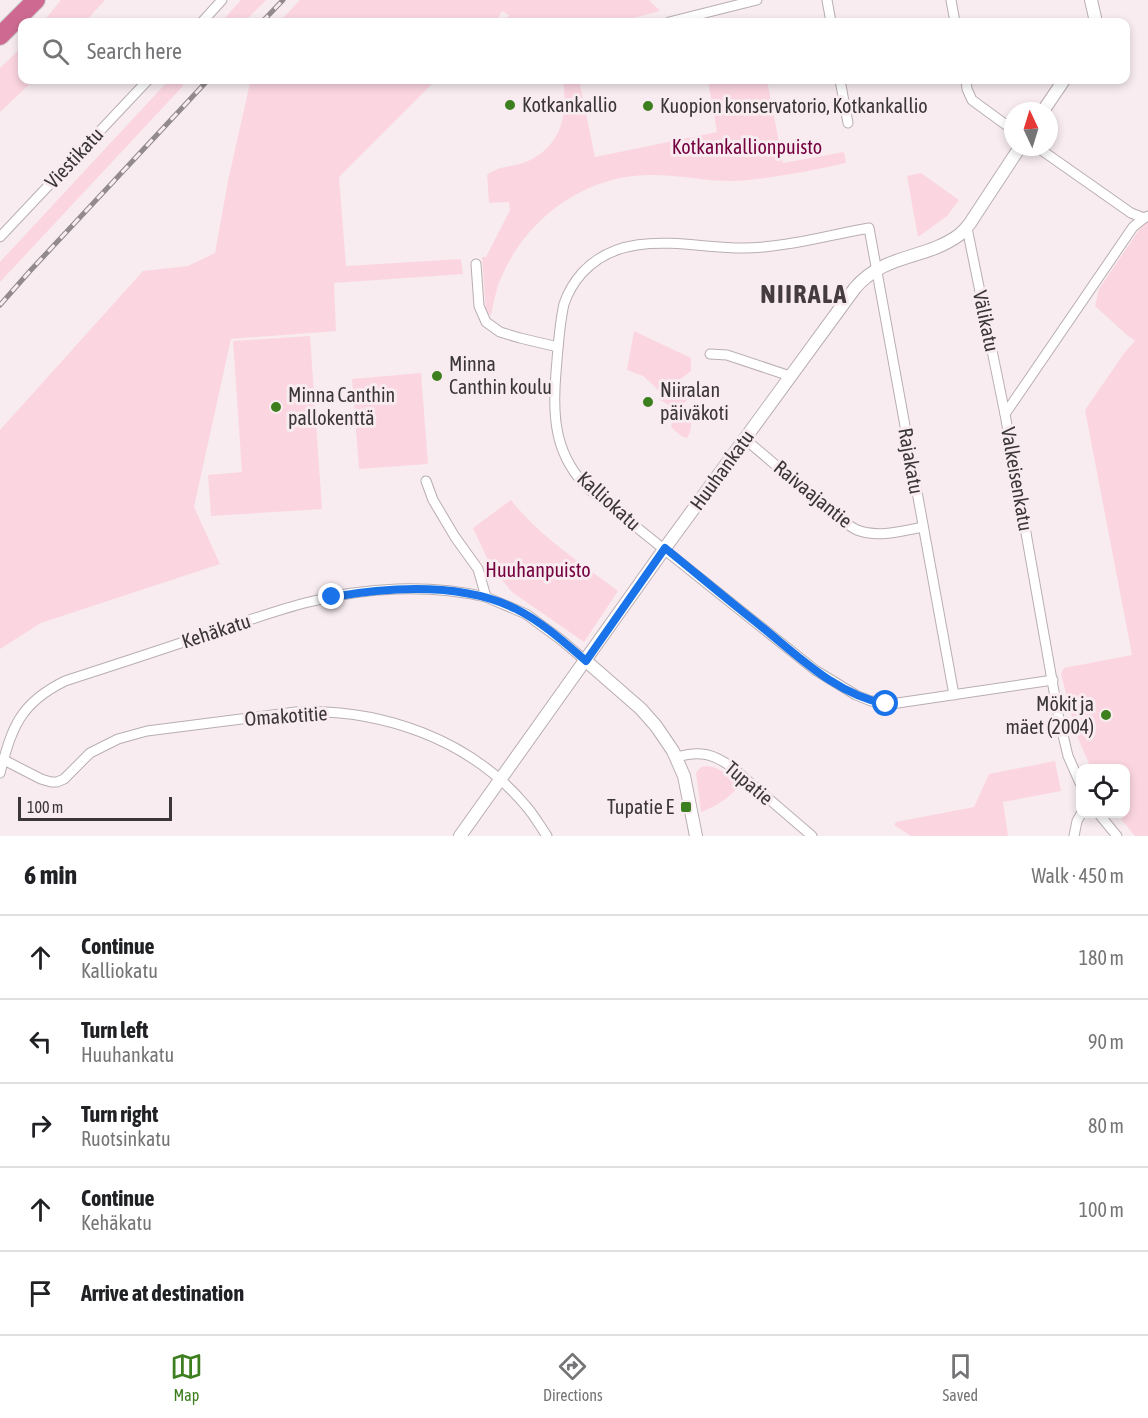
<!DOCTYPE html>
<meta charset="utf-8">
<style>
:root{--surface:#fff;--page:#f6f6f6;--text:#202124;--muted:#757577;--line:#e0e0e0;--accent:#3d7e1e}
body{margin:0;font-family:"Asap Condensed",sans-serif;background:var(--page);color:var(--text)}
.controls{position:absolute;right:18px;bottom:18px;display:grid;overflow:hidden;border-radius:12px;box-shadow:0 3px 9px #0003}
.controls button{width:54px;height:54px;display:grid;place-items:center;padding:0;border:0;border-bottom:2px solid var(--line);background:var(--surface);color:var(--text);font:30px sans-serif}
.compass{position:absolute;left:1004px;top:102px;width:54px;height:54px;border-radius:50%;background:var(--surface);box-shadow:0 3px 9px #0003;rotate:356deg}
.scale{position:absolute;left:18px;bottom:15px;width:154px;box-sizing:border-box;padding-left:6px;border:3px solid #3b3637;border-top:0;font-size:16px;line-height:21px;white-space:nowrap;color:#3b3637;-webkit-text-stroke:4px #f8ecf0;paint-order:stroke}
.stop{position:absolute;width:18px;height:18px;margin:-14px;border:4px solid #1a73e8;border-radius:50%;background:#fff}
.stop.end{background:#1a73e8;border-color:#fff;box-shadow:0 2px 6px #0008}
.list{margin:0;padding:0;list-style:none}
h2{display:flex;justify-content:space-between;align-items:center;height:78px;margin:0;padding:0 24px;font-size:26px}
h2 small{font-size:20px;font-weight:400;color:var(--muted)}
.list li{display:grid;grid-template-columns:39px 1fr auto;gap:18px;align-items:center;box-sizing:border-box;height:84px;padding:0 24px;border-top:2px solid var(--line)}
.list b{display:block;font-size:22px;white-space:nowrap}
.list p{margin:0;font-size:20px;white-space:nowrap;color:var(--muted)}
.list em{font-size:20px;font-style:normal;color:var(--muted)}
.icon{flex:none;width:33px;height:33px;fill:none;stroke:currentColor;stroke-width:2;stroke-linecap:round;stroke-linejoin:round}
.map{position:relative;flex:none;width:1148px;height:836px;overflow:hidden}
.search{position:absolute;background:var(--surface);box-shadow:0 3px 9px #0003;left:18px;right:18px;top:18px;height:66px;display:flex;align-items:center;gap:15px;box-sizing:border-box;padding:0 21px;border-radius:12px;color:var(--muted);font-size:22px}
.sheet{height:498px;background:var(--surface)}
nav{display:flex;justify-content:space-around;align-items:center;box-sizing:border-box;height:84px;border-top:2px solid var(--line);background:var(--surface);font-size:16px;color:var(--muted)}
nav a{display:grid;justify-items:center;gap:3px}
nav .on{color:var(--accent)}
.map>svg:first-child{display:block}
.green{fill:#fbd6e1}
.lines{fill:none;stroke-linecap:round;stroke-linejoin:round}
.minor-casing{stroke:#b9aeb1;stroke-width:11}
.tertiary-casing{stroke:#b9aeb1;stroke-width:14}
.motorway-casing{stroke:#d0cfcf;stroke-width:20}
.minor{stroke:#fff;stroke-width:9}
.tertiary{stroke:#fff;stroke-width:12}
.motorway{stroke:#ce6a91;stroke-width:18}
.rail-casing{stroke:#928a8d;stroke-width:5}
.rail{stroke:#f8ecf0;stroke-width:3;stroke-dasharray:9;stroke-linecap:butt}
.route{stroke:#1a73e8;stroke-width:8}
.poi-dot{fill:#3d7e1e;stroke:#f8ecf0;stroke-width:2}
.labels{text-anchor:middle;stroke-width:6;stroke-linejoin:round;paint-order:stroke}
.poi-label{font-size:20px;fill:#3b3637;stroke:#f8ecf0;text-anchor:start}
.park-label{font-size:20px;fill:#74003f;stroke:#f8ecf0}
.street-label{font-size:20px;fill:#3b3637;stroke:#f8ecf0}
.district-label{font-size:26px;font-weight:bold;letter-spacing:1.5px;fill:#453c3f;stroke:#f8ecf0}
</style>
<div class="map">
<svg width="1148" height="836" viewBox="0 0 1148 836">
<rect width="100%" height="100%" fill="#f8ecf0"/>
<g class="green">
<path d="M61,0h44l-20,22h-42z"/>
<path d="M241,0h25l-22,22h-23z"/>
<path d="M300,0h349l11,11 -41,11h-114l4,-7 -7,-4 -5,9 6,2h-224z"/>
<path d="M22,47v33h12l-34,32v-44z"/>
<path d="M169,80h11l3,6 -183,196v-20z"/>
<path d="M249,80h187l-97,97 7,89 115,-7 2,15 -129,9 2,48 -105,8 -37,168 26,57 -179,59 -41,26v-219l143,-159 45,-5 27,-13 13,-72 22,-98z"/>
<path d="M563,80h16l16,77 122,-25 -9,-52h59l16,83 61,-11 2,11c-37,8 -75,16 -113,18 -29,0 -57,-7 -86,-6 -64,2 -120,43 -145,101 -6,12 -8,26 -11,39l-5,-2 -4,-56h4l24,-47 -1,-8 -20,1 -2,-28c11,-9 26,-8 39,-13 36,-16 42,-47 37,-82z"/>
<path d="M921,173l38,27 -12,16 -29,21 -11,-61z"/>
<path d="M1148,222v614h-13l-18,-22h9v-46h-35l-14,-32 -16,-62 3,-6 68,-13 -47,-245 40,-58 10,-11 -8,-6 -32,-29 4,-17 44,-65z"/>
<path d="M634,331l57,27v13l-17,13 16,12 -7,9c7,11 12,21 4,33l-6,-2 -10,-9c4,-14 2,-22 -12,-27l4,-6 -20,-18 -16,-6z"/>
<path d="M310,336l12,173 -111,7 -3,-41 34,-3 -9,-131z"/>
<path d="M421,373l7,91 -69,5 -7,-90z"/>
<path d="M511,500c29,37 70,63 107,91l-34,51 -72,-50 -21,-25 -18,-39z"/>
<path d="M1055,761l6,30 -58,11 5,34h-97l-17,-11 2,-3 78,-15 15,-33z"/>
<path d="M706,766c13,0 24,11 34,19 -11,13 -23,21 -39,27l-5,-39 5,-6z"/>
</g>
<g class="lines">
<g class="minor-casing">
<g id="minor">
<path d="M827,0l4,22"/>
<path d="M951,0l4,22"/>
<path d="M202,22l20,-22"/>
<path d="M669,22l88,-22"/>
<path d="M840,80l8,43"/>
<path d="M966,80l1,9 5,11 41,30"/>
<path d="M1037,147l94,66 13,5"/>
<path d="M967,228l38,186"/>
<path d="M0,237l148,-157"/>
<path d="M476,264l3,42 7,16 14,10 20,6 38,9"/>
<path d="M710,354l17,1 63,21"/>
<path d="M745,439l95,81c6,3 11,7 17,10 21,8 45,1 66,-3"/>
<path d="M426,481l7,19 22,37 23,32 8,28 40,17 34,25 26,22"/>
<path d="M954,695l-85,-467c-40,7 -86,20 -126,20 -54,0 -119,-21 -161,25 -8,9 -14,19 -18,31 -5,22 -6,46 -8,68 -4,46 -1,85 34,118l225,180 41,25 15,6 20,3 162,-24"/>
<path d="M677,757c23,-7 37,-3 56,11l79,68"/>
<path d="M4,760l37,19 10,3h6l7,-3 26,-26 28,-14 29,-8 149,-19c85,-4 174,27 230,94 8,9 14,20 21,30"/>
<path d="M0,773c12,-46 20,-70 65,-92 49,-16 99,-32 148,-49 32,-10 63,-22 96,-30 57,-15 119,-18 177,-5"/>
<path d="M1080,783l-12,-27 -10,-42 -53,-300 128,-187 11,-9 4,-2"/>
<path d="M1099,814l18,22"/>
<path d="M1074,836l3,-15 4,-7"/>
</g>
</g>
<g class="tertiary-casing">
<g id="tertiary">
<path d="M1091,0l5,22"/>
<path d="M1043,111l21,-31"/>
<path d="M586,661l55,48 15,17 17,25 11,25 12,60"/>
<path d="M460,836l205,-288 190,-260c30,-35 70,-28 104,-53 6,-5 11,-11 15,-18l46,-70"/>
</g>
</g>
<g class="motorway-casing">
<path id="motorway" d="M0,36l36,-36"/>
</g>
<use href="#minor" class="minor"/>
<use href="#tertiary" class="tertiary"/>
<use href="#motorway" class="motorway"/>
<g class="rail-casing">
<g id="rail">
<path d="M262,22l21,-22"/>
<path d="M0,305l30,-34 178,-191"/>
</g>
</g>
<use href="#rail" class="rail"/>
</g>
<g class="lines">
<path class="route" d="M332,597c58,-10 130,-15 184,12 26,13 48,33 70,52l79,-113c32,26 64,53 97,79 37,30 75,68 124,77"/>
</g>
<g class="poi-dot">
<circle cx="510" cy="105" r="6"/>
<circle cx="648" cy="106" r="6"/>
<circle cx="437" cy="376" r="6"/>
<circle cx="648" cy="402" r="6"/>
<circle cx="276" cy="407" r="6"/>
<circle cx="1106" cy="715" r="6"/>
<rect x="680" y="801" width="12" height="12" rx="3"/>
</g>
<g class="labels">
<g class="poi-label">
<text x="522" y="112">Kotkankallio</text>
<text x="660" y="113">Kuopion konservatorio, Kotkankallio</text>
<text x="449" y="371">Minna<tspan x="449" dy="23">Canthin koulu</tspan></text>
<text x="660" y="397">Niiralan<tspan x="660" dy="23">päiväkoti</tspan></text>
<text x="288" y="402">Minna Canthin<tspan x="288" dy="23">pallokenttä</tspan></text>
<text x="1094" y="711" text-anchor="end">Mökit ja<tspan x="1094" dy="23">mäet (2004)</tspan></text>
<text x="674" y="814" text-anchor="end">Tupatie E</text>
</g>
<g class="park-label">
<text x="747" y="154">Kotkankallionpuisto</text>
<text x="538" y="577">Huuhanpuisto</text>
</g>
<g class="street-label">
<text transform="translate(74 158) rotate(-47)" y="7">Viestikatu</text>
<text transform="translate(986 321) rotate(78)" y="7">Välikatu</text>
<text transform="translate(911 461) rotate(80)" y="7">Rajakatu</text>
<text transform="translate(722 470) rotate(-54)" y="7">Huuhankatu</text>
<text transform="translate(1017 479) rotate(80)" y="7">Valkeisenkatu</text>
<text transform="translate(813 494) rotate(39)" y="7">Raivaajantie</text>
<text transform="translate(609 501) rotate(42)" y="7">Kalliokatu</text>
<text transform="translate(216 631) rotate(-18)" y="7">Kehäkatu</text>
<text transform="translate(286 716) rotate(-4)" y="7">Omakotitie</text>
<text transform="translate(749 783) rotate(40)" y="7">Tupatie</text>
</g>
<g class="district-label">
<text x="804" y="303">NIIRALA</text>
</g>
</g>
</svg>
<div class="controls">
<button><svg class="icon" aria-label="locate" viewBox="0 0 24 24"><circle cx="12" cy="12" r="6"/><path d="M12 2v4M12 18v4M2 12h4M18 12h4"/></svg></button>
</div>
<svg class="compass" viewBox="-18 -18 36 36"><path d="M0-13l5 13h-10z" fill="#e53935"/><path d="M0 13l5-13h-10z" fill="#757577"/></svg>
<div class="scale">100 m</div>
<div class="stop" style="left:886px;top:704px"></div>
<div class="stop end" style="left:332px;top:597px"></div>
<div class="search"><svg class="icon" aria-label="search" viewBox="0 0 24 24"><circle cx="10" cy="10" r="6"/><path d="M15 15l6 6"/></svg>Search here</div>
</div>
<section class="sheet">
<h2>6 min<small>Walk · 450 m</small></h2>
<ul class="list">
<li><svg class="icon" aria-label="ahead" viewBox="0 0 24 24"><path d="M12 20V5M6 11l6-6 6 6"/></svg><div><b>Continue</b><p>Kalliokatu</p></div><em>180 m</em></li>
<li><svg class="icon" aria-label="left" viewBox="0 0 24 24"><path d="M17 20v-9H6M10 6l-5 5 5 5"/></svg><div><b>Turn left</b><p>Huuhankatu</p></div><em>90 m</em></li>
<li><svg class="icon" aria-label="right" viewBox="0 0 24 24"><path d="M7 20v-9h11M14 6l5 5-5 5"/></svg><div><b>Turn right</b><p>Ruotsinkatu</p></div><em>80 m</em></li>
<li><svg class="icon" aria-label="ahead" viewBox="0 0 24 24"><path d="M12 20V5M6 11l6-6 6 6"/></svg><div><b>Continue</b><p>Kehäkatu</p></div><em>100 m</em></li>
<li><svg class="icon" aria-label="arrive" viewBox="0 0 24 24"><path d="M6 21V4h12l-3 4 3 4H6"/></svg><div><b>Arrive at destination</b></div></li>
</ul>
</section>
<nav>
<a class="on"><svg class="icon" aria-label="map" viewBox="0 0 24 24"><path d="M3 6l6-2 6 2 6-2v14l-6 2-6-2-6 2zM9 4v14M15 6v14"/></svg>Map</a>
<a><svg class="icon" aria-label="directions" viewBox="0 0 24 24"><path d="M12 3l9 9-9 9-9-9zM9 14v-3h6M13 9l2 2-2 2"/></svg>Directions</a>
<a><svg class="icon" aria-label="saved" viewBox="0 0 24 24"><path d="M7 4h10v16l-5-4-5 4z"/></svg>Saved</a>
</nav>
